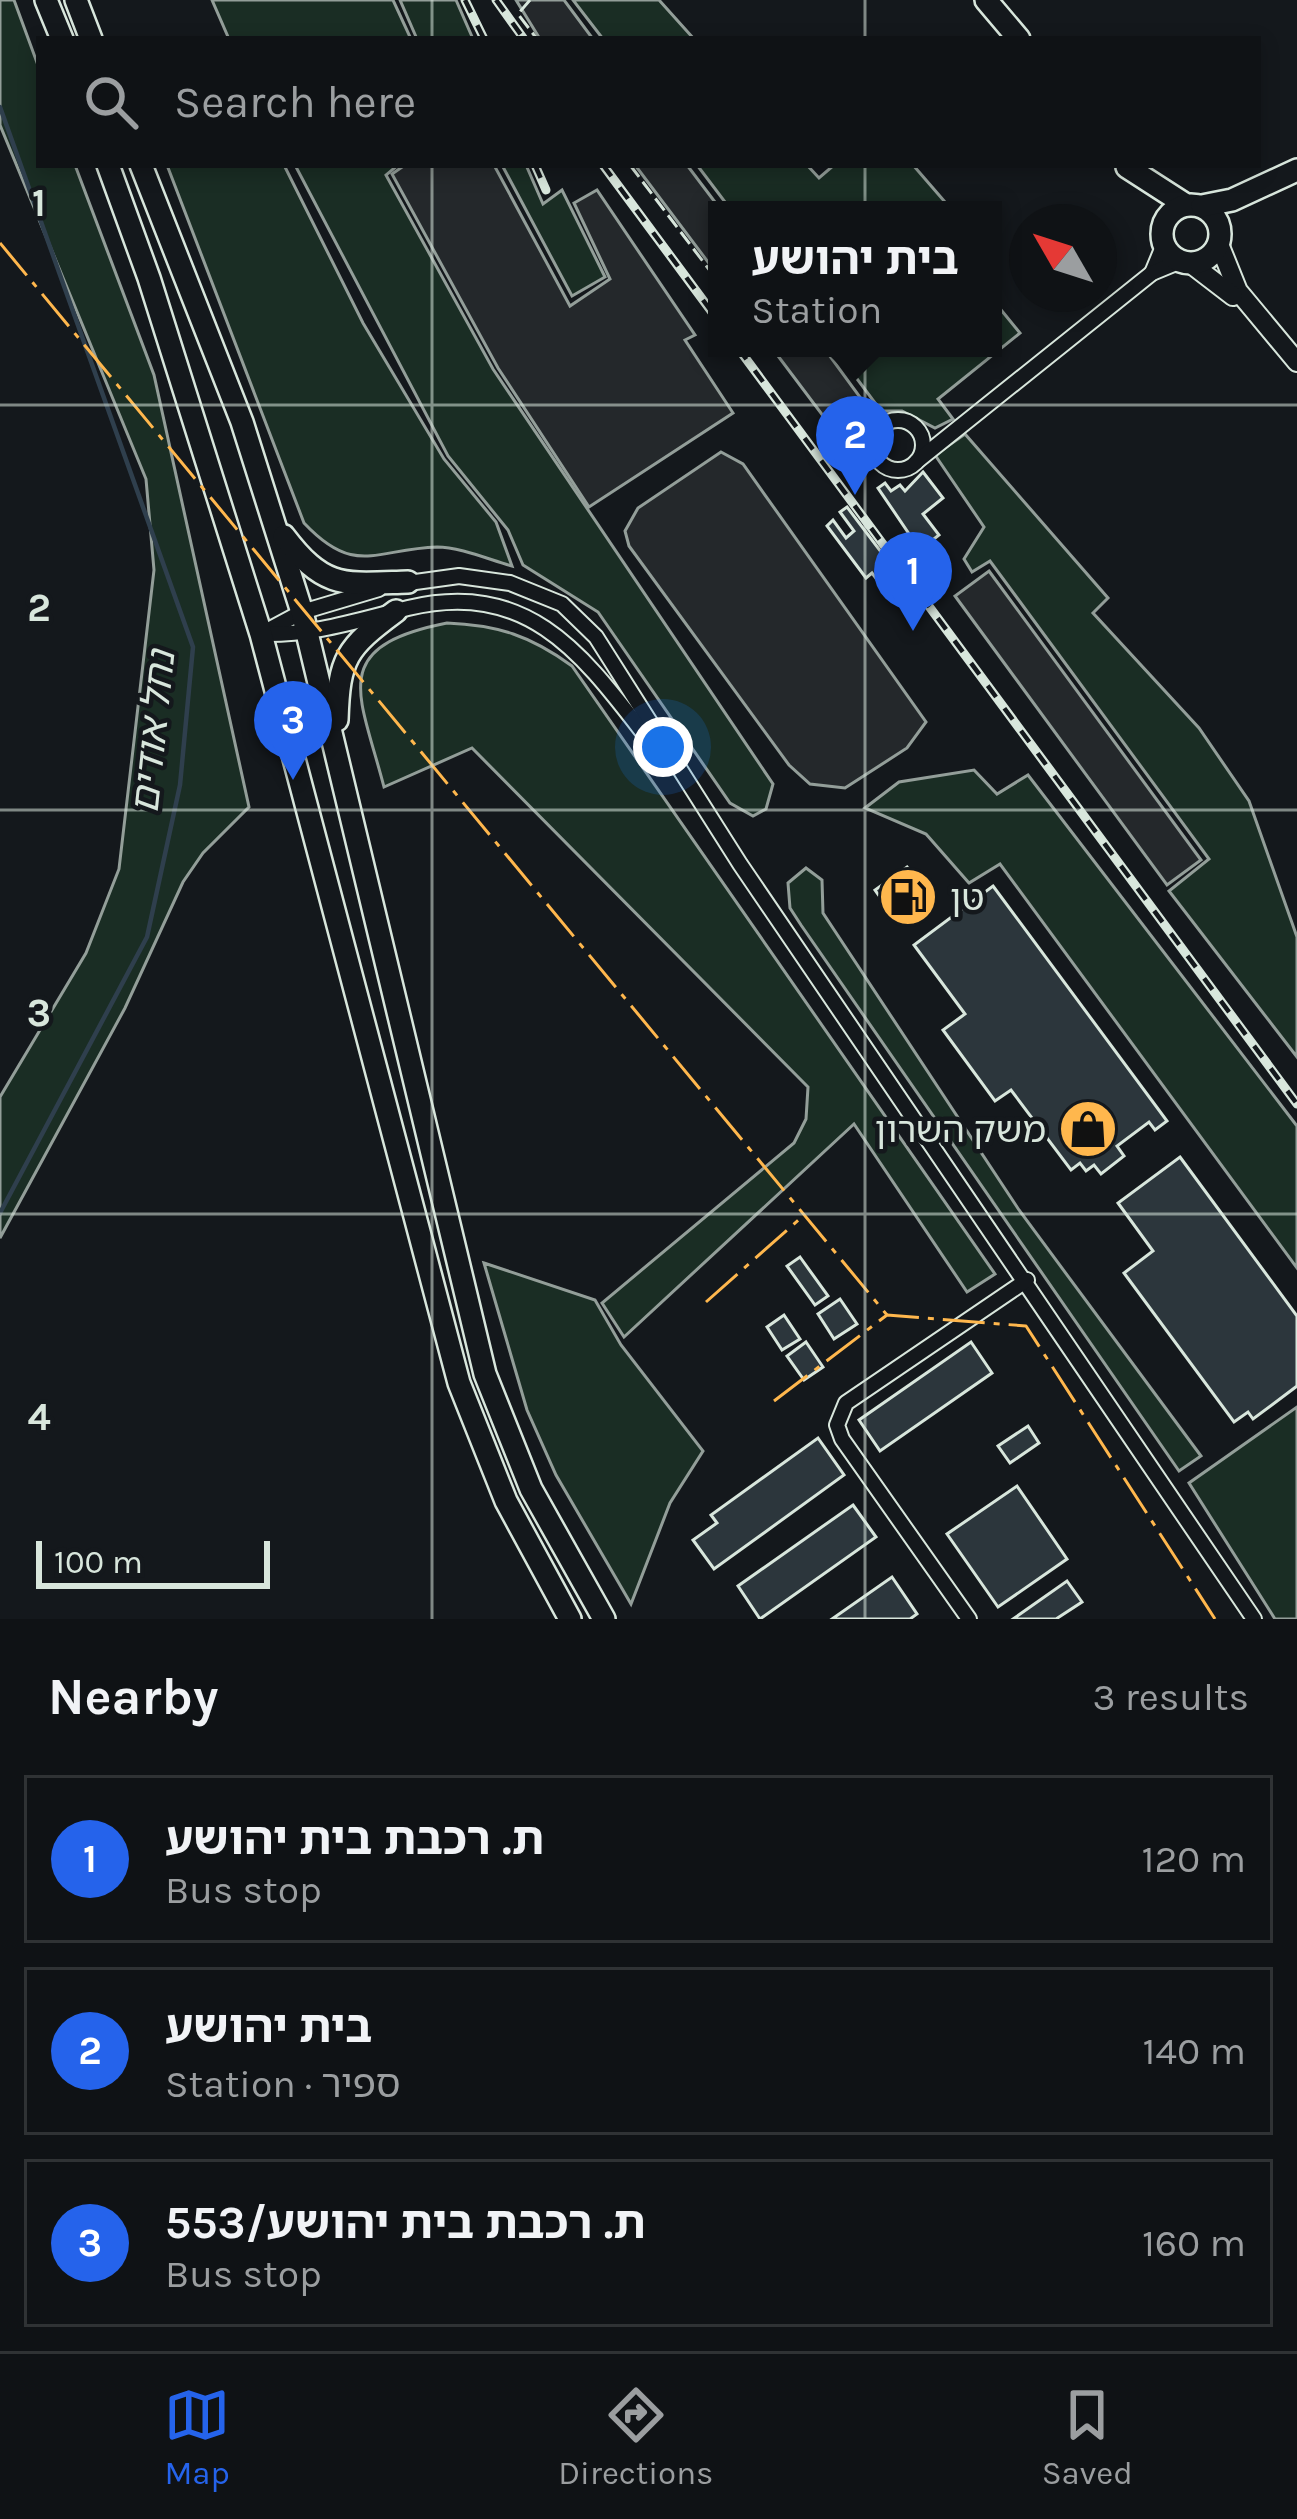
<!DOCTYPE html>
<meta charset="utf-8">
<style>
:root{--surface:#0f1215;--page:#1d2022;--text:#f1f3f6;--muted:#9b9ea0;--line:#2f3234;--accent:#2563eb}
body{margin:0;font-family:Karla,"Noto Sans Hebrew",sans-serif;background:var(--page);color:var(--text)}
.compass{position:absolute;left:1009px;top:204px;width:108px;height:108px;border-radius:50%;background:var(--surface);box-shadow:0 6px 18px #0003;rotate:309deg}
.scale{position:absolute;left:36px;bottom:30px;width:234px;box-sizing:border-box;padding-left:12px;border:6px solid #d8e6dc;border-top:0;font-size:33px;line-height:42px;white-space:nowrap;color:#d8e6dc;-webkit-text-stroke:9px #14181c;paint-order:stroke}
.you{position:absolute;left:663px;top:747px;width:42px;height:42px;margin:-30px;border:9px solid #fff;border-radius:50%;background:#1a73e8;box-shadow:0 0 0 18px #1a73e833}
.badge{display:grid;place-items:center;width:78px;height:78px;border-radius:50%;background:var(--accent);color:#fff;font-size:39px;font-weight:700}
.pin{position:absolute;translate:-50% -99px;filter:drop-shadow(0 3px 6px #0008)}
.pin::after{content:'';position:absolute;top:63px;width:42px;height:36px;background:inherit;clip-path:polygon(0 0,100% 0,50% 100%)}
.popup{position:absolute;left:708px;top:201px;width:294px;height:156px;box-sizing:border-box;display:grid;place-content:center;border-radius:0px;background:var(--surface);filter:drop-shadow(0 3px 9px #0005);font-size:39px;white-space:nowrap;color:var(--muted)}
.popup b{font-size:45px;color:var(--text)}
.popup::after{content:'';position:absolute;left:50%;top:100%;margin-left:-24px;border:24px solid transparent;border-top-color:var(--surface)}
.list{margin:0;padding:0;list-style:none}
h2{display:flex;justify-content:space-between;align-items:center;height:156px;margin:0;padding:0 48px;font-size:51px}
h2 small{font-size:39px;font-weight:400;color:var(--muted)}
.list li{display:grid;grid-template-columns:78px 1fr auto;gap:36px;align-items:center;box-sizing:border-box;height:168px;margin:0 24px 24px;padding:0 24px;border:3px solid var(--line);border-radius:0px}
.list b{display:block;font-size:45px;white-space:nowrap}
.list p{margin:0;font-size:39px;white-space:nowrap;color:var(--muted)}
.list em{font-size:39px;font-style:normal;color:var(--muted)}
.icon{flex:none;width:66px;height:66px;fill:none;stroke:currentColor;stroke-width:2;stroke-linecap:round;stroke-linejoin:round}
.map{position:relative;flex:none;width:1297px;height:1619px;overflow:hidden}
.search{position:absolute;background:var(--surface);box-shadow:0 6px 18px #0003;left:36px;right:36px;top:36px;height:132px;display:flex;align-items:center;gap:30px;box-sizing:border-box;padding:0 42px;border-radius:0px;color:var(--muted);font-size:45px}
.sheet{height:732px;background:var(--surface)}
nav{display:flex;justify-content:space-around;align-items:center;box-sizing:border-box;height:168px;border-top:3px solid var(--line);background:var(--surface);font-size:33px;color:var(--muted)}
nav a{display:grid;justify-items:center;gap:6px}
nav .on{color:var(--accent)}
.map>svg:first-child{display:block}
.green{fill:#1a2d24;stroke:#939e99;stroke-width:3}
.parking{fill:#24282b;stroke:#939e99;stroke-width:3}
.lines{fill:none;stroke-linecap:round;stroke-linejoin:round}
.stream{stroke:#2f3f4d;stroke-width:4.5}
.building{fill:#2c363c;stroke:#d8e6dc;stroke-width:3}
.minor-casing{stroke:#d8e6dc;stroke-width:18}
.tertiary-casing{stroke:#d8e6dc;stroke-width:22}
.secondary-casing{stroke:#d8e6dc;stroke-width:26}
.primary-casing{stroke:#d8e6dc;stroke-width:26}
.minor{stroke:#14181c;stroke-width:14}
.tertiary{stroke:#14181c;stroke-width:18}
.secondary{stroke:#14181c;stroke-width:21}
.primary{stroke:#14181c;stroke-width:21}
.rail-casing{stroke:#d8e6dc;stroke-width:9}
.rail{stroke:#14181c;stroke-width:4.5;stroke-dasharray:14;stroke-linecap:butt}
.fence{stroke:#d8e6dc;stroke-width:3;stroke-dasharray:15 6;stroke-linecap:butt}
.power{stroke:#ffb74d;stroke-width:3;stroke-dasharray:42 9 6 9;stroke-linecap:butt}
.grid{fill:none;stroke:#d8e6dc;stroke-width:3;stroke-opacity:0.55}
.labels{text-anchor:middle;stroke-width:9;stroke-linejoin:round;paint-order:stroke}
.poi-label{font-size:36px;fill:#d8e6dc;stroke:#14181c;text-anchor:start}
.water-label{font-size:39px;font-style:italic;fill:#d8e6dc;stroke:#14181c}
.grid-label{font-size:39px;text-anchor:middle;font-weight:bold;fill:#d8e6dc;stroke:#14181c;stroke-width:9;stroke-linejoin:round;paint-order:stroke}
</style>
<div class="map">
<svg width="1297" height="1619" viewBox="0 0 1297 1619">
<rect width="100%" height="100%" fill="#14181c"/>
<g class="green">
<path d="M0,0h14l25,68v97h36l79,210 95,432 -46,46 -20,29 -58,126 -125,230v-141l86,-144 33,-84 35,-299 -8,-91 -146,-354z"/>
<path d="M212,0h181l18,39h-182z"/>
<path d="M400,0h56l17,39h-56z"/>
<path d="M573,0h86l35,39h-91z"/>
<path d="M167,165h117l79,158 81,136 52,63 16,44c-22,-6 -52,-19 -75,-19 -62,2 -82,30 -133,-24z"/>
<path d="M295,165h103l-12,10 107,194 280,415 -7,25 -13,7 -23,-13 -132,-191 -75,-47 -15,-35 -60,-74z"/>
<path d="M502,165h24l17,39 19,-14 43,87 -33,19z"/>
<path d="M697,165h110l12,13 15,-13h79l32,37 -11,8h-203z"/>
<path d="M993,300l27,33 -82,66 15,20 -18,9 -33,-17h-21l-47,-63h159z"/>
<path d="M965,434l143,164 -15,15 106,115 50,73 48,136v120l-128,-166 40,-32 -219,-298 -18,11 -8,-13 20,-32 -49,-72z"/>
<path d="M447,623c51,2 84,13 125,43l423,608 -28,18 -113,-168 -230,213 -22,-34 192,-160 12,-24 2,-32 -336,-339 -88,39c-24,-93 -58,-140 63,-164z"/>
<path d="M974,770l23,24 31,-19 269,351v142l-297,-404 -31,19 -43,-49 -61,-26 34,-26z"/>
<path d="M806,868l16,12 1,33 196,297 182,246 -22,15 -378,-546 -11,-17 -2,-25z"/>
<path d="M484,1263l111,37 26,45 82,106 -33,52 -39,101 -75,-129 -29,-65z"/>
<path d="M1297,1407v212h-22l-86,-136z"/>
</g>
<g class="parking">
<path d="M516,0h48l29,39h-53z"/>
<path d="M405,165h89l76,141 40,-27 -36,-76 23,-13 98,145 -10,5 48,73 -144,94 -91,-139 -106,-194z"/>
<path d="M635,165h52l34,45 -4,64z"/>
<path d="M772,348h52l52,71 -8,26 3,16 -8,8z"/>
<path d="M721,452l22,12 183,258 -19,26 -62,40 -35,-4 -21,-19 -160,-219 -4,-15 13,-23z"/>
<path d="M989,571l212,289 -34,25 -212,-289z"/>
</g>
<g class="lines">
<path class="stream" d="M0,107l193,540 -13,138 -33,152 -147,276"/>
</g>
<g class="building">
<path d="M923,472l20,26 -20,16 16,21 -19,15 -42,-62 7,-5 6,8 9,-6 5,6z"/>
<path d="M847,507l50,66 -16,12 -9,-12 -6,5 -39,-52 6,-6 13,18 8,-7 -14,-19z"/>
<path d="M907,867l18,24 -8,5 5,7 -25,18 -22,-31z"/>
<path d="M993,886l174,235 -12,9 -6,-8 -32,24 7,10 -23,18 -7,-9 -8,6 -6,-8 -9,7 -60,-80 -16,11 -52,-71 22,-16 -51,-69z"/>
<path d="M1180,1157l117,159v70l-44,33 -5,-7 -14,10 -110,-149 29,-22 -35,-48z"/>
<path d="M800,1257l28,39 -13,9 -28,-39z"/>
<path d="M840,1299l17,25 -23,15 -16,-25z"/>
<path d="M784,1315l16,24 -18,11 -15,-23z"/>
<path d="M806,1342l17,25 -19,13 -17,-24z"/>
<path d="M971,1342l21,31 -112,78 -21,-31z"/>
<path d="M1028,1426l11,17 -29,20 -12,-17z"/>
<path d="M818,1438l26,37 -130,94 -21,-29 24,-17 -6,-8z"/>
<path d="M1017,1486l50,73 -69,48 -51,-73z"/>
<path d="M853,1505l23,32 -116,82 -22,-33z"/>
<path d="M892,1577l25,37 -7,5h-78z"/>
<path d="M1067,1581l15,21 -26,17h-43z"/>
</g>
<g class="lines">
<g class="minor-casing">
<g id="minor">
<path d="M1152,273l12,-29"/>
<circle cx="898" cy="445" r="25"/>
<path d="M916,462l236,-189 29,-12"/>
<path d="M401,584l58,-8 51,7 52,21 34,33 144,227 514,755"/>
<path d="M261,634l41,-22 77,-23"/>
<path d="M263,634c52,1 95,-14 145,-26 134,-32 186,65 259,155"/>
<path d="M969,1619l-127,-180 -5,-14 9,-22 181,-123"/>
</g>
</g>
<g class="tertiary-casing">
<g id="tertiary">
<path d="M1219,244l19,47 59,71"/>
<path d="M1190,263l43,33"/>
</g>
</g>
<g class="secondary-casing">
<g id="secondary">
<path d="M986,0l33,39"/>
<path d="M1127,167l59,38"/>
<circle cx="1191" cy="234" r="29"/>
<path d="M1202,206l30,-6 65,-30"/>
</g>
</g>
<g class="primary-casing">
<g id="primary">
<path d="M46,0l16,39"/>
<path d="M76,0l15,39"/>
<path d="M108,165l41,113 112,356 198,749 47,118 64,118"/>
<path d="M141,165l101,257 60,190 183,762 46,115 73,130"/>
<path d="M284,536c41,54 60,48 124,46"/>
<path d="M337,720c2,-62 9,-72 59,-109"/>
</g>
</g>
<use href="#minor" class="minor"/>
<use href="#tertiary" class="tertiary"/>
<use href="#secondary" class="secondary"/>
<use href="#primary" class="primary"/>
<g class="rail-casing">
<g id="rail">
<path d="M465,0l19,39"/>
<path d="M496,0l28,39"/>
<path d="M535,165l11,25"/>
<path d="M603,165l114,154"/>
<path d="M738,348l559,756"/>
</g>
</g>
<use href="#rail" class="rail"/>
<g class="fence">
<path d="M530,0l-12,14 19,25"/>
<path d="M630,165l87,115"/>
</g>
<g class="power">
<path d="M0,243l887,1072"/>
<path d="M706,1302l97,-86"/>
<path d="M774,1401l113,-86 139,11 189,293"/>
</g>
</g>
<path class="grid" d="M432,0v39M865,0v39M432,165v1454M865,165v1454M0,405h1297M0,810h1297M0,1214h1297"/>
<defs>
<g id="fuel-disc" transform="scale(3)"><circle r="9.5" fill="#ffb74d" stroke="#14181c"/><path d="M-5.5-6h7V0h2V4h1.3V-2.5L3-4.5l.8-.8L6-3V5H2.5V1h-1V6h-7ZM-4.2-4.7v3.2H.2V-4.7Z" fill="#111"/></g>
<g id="shop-disc" transform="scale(3)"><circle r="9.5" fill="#ffb74d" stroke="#14181c"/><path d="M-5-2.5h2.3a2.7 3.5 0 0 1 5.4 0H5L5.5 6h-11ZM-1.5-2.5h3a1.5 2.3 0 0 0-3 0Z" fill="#111"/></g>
</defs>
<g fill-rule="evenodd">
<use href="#fuel-disc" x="908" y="897"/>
<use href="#shop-disc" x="1088" y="1129"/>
</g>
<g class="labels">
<g class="poi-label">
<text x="950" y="910">טן</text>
<text x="1046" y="1142" text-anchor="end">משק השרון</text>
</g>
<g class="water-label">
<text transform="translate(152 732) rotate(-84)" y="14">נחל אודים</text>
</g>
</g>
<g class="grid-label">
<text x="39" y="216">1</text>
<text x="39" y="621">2</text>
<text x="39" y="1026">3</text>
<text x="39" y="1430">4</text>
</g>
</svg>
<svg class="compass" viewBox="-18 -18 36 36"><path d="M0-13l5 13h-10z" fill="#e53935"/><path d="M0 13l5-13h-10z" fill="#9b9ea0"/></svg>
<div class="scale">100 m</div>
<div class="you"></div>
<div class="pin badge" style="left:913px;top:631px">1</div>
<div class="pin badge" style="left:855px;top:495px">2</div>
<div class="popup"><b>בית יהושע</b>Station</div>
<div class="pin badge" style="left:293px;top:780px">3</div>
<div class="search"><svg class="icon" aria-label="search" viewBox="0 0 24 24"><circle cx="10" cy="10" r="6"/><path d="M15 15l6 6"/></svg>Search here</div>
</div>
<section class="sheet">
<h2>Nearby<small>3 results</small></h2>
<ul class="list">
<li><span class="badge">1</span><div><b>ת. רכבת בית יהושע</b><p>Bus stop</p></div><em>120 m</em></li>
<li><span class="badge">2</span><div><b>בית יהושע</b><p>Station · ספיר</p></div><em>140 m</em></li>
<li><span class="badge">3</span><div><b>ת. רכבת בית יהושע/553</b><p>Bus stop</p></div><em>160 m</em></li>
</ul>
</section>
<nav>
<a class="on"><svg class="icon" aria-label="map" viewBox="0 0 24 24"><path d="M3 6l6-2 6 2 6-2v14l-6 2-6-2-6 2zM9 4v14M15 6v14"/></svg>Map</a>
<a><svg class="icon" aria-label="directions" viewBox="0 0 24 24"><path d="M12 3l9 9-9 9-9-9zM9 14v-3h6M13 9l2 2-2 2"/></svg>Directions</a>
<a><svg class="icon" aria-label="saved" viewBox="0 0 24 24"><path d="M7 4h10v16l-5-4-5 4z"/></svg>Saved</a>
</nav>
